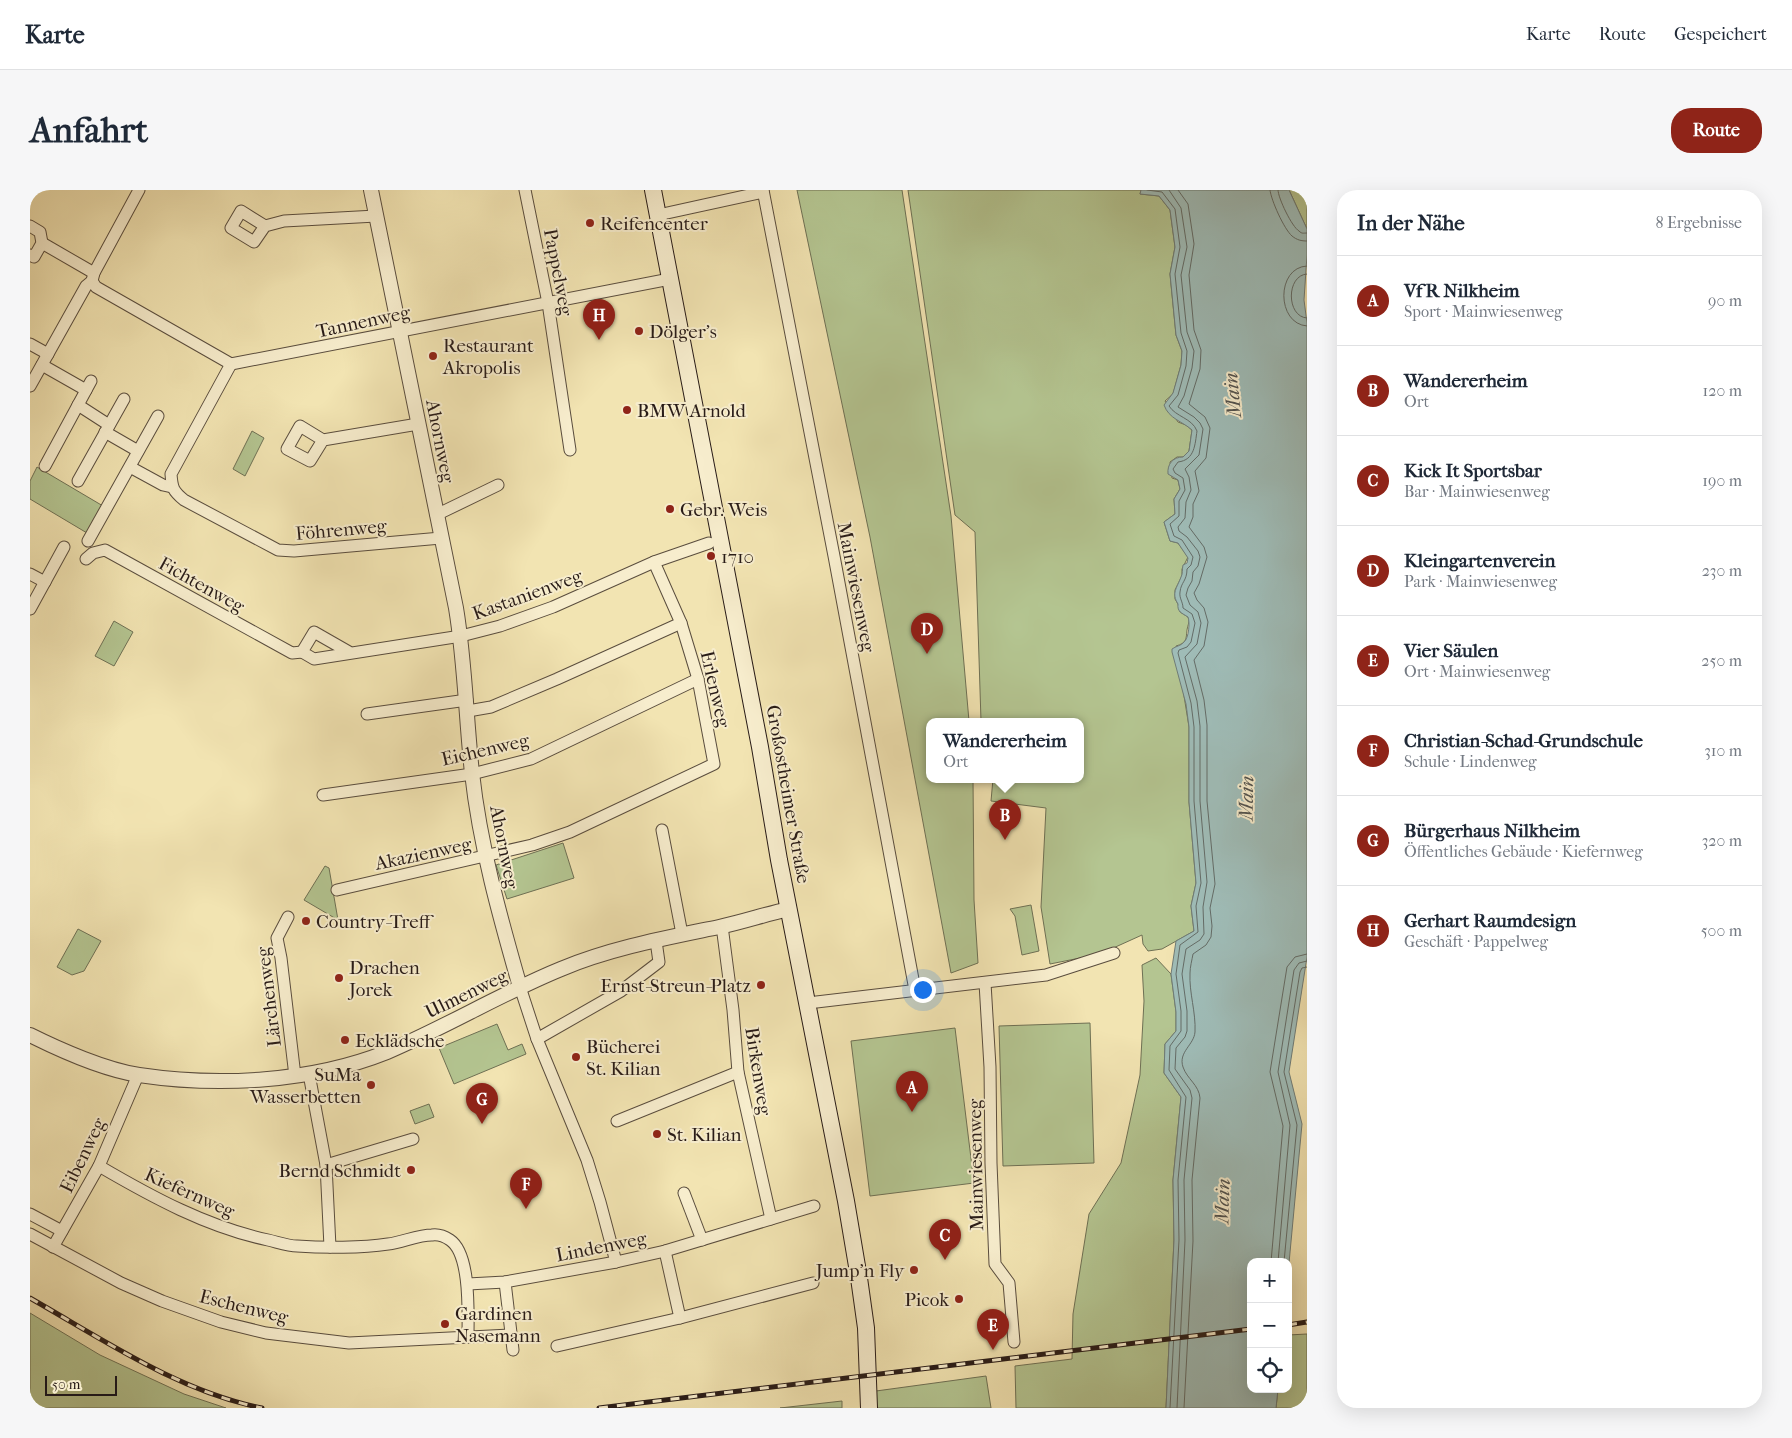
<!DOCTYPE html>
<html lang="de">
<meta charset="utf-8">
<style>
:root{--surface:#fff;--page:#f6f6f7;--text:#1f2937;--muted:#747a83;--line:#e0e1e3;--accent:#8f2418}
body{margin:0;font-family:"IM FELL French Canon",serif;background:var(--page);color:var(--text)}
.controls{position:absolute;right:15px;bottom:15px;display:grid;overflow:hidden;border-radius:10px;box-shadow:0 5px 20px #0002}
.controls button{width:45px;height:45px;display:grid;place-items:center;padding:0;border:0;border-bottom:1px solid var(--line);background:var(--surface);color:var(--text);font:25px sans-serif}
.scale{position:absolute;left:15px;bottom:12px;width:72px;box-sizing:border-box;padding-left:5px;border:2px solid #281b17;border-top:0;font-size:14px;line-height:18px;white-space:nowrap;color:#281b17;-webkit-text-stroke:4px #f7edcd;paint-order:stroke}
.you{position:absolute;left:892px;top:799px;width:18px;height:18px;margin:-12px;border:4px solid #fff;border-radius:50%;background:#1a73e8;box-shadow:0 0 0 8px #1a73e833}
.badge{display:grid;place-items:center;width:32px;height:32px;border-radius:50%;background:var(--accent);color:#fff;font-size:16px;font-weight:700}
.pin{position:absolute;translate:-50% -41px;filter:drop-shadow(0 1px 2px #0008)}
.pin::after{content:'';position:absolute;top:26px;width:18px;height:15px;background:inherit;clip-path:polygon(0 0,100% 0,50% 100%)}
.popup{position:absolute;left:896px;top:528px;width:158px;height:65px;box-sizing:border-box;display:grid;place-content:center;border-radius:10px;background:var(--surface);filter:drop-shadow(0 1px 4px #0005);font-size:16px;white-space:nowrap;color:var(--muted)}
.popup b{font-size:19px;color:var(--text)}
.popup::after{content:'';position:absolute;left:50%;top:100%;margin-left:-10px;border:10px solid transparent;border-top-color:var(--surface)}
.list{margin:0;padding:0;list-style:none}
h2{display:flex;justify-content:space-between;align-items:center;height:65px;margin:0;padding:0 20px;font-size:21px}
h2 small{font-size:16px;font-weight:400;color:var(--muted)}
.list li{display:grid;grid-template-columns:32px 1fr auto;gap:15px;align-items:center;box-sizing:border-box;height:90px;padding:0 20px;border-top:1px solid var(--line)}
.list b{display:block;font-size:19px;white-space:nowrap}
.list p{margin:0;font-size:16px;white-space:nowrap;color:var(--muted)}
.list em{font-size:16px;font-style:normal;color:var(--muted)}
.icon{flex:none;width:28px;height:28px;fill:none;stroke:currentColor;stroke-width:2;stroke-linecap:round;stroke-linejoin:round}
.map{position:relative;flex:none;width:1277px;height:1218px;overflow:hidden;border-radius:20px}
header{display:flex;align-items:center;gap:30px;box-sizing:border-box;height:70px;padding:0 25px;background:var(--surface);border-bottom:1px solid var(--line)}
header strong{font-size:24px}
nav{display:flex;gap:28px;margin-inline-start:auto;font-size:18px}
.intro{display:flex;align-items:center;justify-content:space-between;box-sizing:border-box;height:120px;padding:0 30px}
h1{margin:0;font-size:35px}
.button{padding:12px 22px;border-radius:20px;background:var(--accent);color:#fff;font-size:18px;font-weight:700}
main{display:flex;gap:30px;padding:0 30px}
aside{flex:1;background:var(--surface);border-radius:20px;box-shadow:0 5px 20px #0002}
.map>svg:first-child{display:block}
.green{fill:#b4c591;stroke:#6e7054}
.water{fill:#9fbcb7;stroke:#6f7c77}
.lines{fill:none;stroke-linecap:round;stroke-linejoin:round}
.shore{stroke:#646c67;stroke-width:1}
.minor-casing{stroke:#5a4d3e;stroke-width:13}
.tertiary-casing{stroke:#5a4d3e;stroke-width:16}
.secondary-casing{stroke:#281b17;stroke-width:18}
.minor{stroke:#f7edcd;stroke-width:11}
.tertiary{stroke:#f7edcd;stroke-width:14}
.secondary{stroke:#f7edcd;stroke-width:16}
.rail-casing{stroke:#281b17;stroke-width:5}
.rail{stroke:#f7edcd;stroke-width:3;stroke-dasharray:9;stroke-linecap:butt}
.poi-dot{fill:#8f2418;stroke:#f7edcd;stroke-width:2}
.labels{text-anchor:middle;stroke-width:4;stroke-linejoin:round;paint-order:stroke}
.poi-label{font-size:19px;fill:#281b17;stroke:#f7edcd;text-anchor:start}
.street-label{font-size:19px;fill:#281b17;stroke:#f7edcd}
.water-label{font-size:20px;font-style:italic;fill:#52534f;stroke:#f7edcd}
</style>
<header>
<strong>Karte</strong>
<nav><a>Karte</a><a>Route</a><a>Gespeichert</a></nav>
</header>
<div class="intro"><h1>Anfahrt</h1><a class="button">Route</a></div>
<main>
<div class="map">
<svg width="1277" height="1218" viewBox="0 0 1277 1218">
<rect width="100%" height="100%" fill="#f2e4b2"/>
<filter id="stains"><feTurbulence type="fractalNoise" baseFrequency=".004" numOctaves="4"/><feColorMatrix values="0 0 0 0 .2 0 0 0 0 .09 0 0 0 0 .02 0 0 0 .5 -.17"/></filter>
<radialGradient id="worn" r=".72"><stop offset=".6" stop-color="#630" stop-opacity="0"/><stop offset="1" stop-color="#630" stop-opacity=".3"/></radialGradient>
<g class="green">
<path d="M767,0h105l49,326 18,205h-39v58h43l1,121 4,63 -27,10 -81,-436z"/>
<path d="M878,0h233l-1,4 19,2 11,14 5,37 -5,27 6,61 6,16 -1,14 -8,29 -8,7 13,21 8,3 6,5 -3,21 -6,6h-6l-7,5 2,16 6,2 2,9 -6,10 1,15 -11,8 6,19 8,2 10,14 -6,12v7l-7,14v9l3,5 2,8 8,5c2,5 0,7 -1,13 -1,9 0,13 -11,16l13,81v75l7,81 -5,23 3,25 -32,18 -14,2 -5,-7 -1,-9 -42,19 -50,10 -9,-57 5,-99 -55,-7 2,-22h87v-58h-99l-6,-189 -20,-17z"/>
<path d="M1259,0h18v39z"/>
<path d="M222,241l12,7 -19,38 -12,-7z"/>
<path d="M7,277l66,39 -16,27 -57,-34v-18z"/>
<path d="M84,431l19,11 -19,34 -19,-10z"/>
<path d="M533,653l11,35 -67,21 -11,-34z"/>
<path d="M295,676l4,2 9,52 -34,-20z"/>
<path d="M1001,715l8,46 -17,4 -7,-39 -5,-7z"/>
<path d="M48,739l23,12 -17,30 -12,4 -15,-8z"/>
<path d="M1126,768l15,16 5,38v19l-11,13 -1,29 17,24 -8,83 1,60 -8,168h-150l-1,-42 57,-7 1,-45 16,-100 32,-51 19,-88 4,-74 -2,-36z"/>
<path d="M1060,833l4,140 -91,3 -4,-140z"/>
<path d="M467,834l11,26 14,-6 4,10 -72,30 -15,-36z"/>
<path d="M925,838l19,155 -104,13 -19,-155z"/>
<path d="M399,914l5,13 -19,7 -5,-13z"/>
<path d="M0,1123l70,42 84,39 42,14h-196z"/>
<path d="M1277,1144v74h-31l2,-19h10v-54z"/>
<path d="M956,1186l5,32h-115v-17z"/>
<path d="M812,1211v7h-62z"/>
</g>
<path class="water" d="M1111,0h148l18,39v26l-3,45 3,23v634l-18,115 13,52 -14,150v-12h-37v127h27l-2,19h-110l8,-168 -1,-60 8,-83 -17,-24 1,-29 11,-13v-19l-5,-38 5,-33 18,-10 -3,-25 5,-23 -7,-81v-75l-3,-23 -14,-52v-3c4,-3 9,-3 12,-7 5,-4 6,-20 4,-25 -6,-4 -11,-5 -10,-13 -7,-11 -1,-16 3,-27 2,-3 1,-8 2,-12l4,-2 1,-5 -10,-15 -8,-2 -6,-19 11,-8 -1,-15 6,-10 -2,-9 -10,-6c-1,-10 5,-17 15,-17l6,-6 3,-21c-10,-9 -23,-11 -28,-25l9,-12 8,-28 1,-14 -6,-16 -6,-61 5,-27 -5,-37 -11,-14 -19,-2z"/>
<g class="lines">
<g class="shore">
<path d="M1117,0l15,2 13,17 5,38 -5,27 6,59 6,18 -1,15 -8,29 -9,11c7,11 23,12 28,25 -2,13 -2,29 -19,31l-5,7 2,4 8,5 2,12 -6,11v15l-9,8 4,12 8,4 11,17 -2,8 -4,4c0,12 -6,13 -7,23 -1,6 3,10 3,16l9,6 3,9 -4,19 -4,5 -8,3 -1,3 13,50 3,24v74l7,82 -5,23 2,26 -18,13 -4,29 5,37v20l-11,15 -1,24 17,27 -8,83 1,60 -9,168"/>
<path d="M1139,0l12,18 6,39 -6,28 6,57 7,19 -2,17 -8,28 -6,11 16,10 6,6 3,6 -4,26 -14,14 4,8 2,13 -5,12 -1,16 -7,9 1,4 8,6 11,14 2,6 -2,9 -5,6 -1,9 -4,7 -2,7 4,10 8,7 3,11 -4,21 -12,13 12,44 3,25v75l7,81 -4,25 1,27 -4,6 -14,9 -4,25 5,37v20l-2,6 -9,11 -1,21 15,21 2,8 -8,82 1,60 -8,168"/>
<path d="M1148,0l10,14 6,40 -5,31 5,55 7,20 -1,19 -11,35 16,13 5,11 -4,30 -11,13 4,20 -6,13v13l-4,10 15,20 3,10 -8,27 -5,9 3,7 7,8 4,14 -4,24 -10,14 10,40 3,25v76l8,83 -5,24 2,18 -1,11 -5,8 -13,9c-1,6 -3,13 -3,19 -1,20 6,39 5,59 -1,13 -17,20 -12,35 4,12 16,18 17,31l-8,82 1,61 -9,167"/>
<path d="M1240,0c1,10 14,39 22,46 5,4 9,5 15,5"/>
<path d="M1248,0c0,8 14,37 21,41 3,3 4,2 8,2"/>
<path d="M1277,76c-31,1 -31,58 0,60"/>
<path d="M1277,84c-21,1 -21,43 0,44"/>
<path d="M1241,1072l12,-136 -13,-54 17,-105 8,-10 12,-3"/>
<path d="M1248,1072l12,-137 -12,-53 16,-102 5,-7 8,-2"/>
<path d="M1254,1072l13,-137 -13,-53 16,-100 2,-4 5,-1"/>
</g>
<g class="minor-casing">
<g id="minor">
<path d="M109,0l-45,83 -2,8 4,6 135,77 439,-85"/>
<path d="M495,0l23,113 22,147"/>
<path d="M733,0l71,366 81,434"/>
<path d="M628,25l105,-23"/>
<path d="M0,36l10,6 2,11 -8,14 -4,-2"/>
<path d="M235,36l-24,-15 -10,17 23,14 11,-16 19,-5 92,-5"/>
<path d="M12,53l52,30"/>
<path d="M0,154l18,10"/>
<path d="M201,174l-60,110c1,14 2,17 13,26l94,50 16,1 147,-13"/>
<path d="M12,175l44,25"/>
<path d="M0,196l56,-100 6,-5"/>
<path d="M48,215l31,20"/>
<path d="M75,242l33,19"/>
<path d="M293,250l-13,21 -23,-12 13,-23 23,14 95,-16"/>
<path d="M15,276l46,-85"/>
<path d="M100,277l33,18 9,2"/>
<path d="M48,291l46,-82"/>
<path d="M406,325l62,-30"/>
<path d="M58,351l70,-125"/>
<path d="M56,369l7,-6 12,-3 187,103 10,-1"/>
<path d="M0,384l15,8"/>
<path d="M0,419l34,-62"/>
<path d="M319,462l-35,-20 -12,20 12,7 147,-23 39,-10 53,-19 101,-45 55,-19"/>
<path d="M438,521l23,-4 66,-28 124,-56"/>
<path d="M337,524l100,-14"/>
<path d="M293,605l149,-21 59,-15 167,-80"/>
<path d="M632,640l20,104"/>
<path d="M307,700l195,-45 38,-13 144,-68 -16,-85 -17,-56 -27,-61"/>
<path d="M258,727l-11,21 4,20 14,118"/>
<path d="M692,736l11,84 5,62 33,147"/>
<path d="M955,793l5,84 1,96 4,101 14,19 5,59"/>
<path d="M490,797l17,52 50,121 13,42 16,60"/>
<path d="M778,813l238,-28 68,-22"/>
<path d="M507,849l84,-48 38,-29 -3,-21"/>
<path d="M279,884l17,91 4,82"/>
<path d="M587,931l121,-49"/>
<path d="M296,975l87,-26"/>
<path d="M69,976c53,31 108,61 169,74 9,2 20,6 29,6 27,2 65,2 91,-2 15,-2 30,-9 44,-9 7,-1 12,1 18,5 21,14 18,74 18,97"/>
<path d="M654,1003l18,47"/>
<path d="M0,1024l32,17"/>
<path d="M0,1044l91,49 41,18 59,21 45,11 83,10 162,-8"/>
<path d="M23,1057l46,-81 39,-91"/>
<path d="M475,1092l8,68"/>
<path d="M438,1094l37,-2 111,-20 49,-11 149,-45"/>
<path d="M650,1128l133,-35"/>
<path d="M527,1156l123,-28 -15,-67"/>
</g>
</g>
<g class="tertiary-casing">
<g id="tertiary">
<path d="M341,0l85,418c9,54 10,110 16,165 8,73 28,144 48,214"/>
<path d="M0,845c30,15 76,35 109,40 80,12 173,7 248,-23 59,-25 115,-59 174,-83 50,-21 105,-31 158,-42 24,-5 47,-13 70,-18"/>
</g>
</g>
<g class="secondary-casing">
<path id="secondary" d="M623,0l107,557 19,113 67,341 13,77 7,50 3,80"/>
</g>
<use href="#minor" class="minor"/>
<use href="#tertiary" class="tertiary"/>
<use href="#secondary" class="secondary"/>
<g class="rail-casing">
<g id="rail">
<path d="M0,1108c74,42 148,93 232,110"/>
<path d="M1258,1135l19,-3"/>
<path d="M569,1218l652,-79"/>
</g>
</g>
<use href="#rail" class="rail"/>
</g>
<g class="poi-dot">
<circle cx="560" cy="33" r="5"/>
<circle cx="609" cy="141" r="5"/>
<circle cx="403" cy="166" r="5"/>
<circle cx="597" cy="220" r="5"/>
<circle cx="640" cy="319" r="5"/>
<circle cx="681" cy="366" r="5"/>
<circle cx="276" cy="731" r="5"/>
<circle cx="309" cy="788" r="5"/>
<circle cx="731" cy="795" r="5"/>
<circle cx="315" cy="850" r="5"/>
<circle cx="546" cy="867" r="5"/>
<circle cx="341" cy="895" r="5"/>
<circle cx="627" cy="944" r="5"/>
<circle cx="381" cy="980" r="5"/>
<circle cx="884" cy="1080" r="5"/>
<circle cx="929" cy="1109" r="5"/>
<circle cx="415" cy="1134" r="5"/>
</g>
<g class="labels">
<g class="poi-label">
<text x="570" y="40">Reifencenter</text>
<text x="619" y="148">Dölger's</text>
<text x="413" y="162">Restaurant<tspan x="413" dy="22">Akropolis</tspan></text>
<text x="607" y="227">BMW Arnold</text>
<text x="650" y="326">Gebr. Weis</text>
<text x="691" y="373">1710</text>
<text x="286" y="738">Country-Treff</text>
<text x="319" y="784">Drachen<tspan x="319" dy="22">Jorek</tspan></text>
<text x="721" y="802" text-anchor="end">Ernst-Streun-Platz</text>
<text x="325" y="857">Ecklädsche</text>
<text x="556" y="863">Bücherei<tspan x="556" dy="22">St. Kilian</tspan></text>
<text x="331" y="891" text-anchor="end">SuMa<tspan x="331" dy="22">Wasserbetten</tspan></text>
<text x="637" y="951">St. Kilian</text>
<text x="371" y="987" text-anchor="end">Bernd Schmidt</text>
<text x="874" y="1087" text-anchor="end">Jump'n Fly</text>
<text x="919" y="1116" text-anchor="end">Picok</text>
<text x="425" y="1130">Gardinen<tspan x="425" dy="22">Nasemann</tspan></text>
</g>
<g class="street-label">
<text transform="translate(529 82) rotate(79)" y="7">Pappelweg</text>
<text transform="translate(333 131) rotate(-12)" y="7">Tannenweg</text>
<text transform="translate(411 251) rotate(79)" y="7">Ahornweg</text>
<text transform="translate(311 339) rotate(-5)" y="7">Föhrenweg</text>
<text transform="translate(172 394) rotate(29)" y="7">Fichtenweg</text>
<text transform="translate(827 397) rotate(79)" y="7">Mainwiesenweg</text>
<text transform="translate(497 404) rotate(-20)" y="7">Kastanienweg</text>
<text transform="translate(686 499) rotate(77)" y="7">Erlenweg</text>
<text transform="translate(455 559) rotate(-13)" y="7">Eichenweg</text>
<text transform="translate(759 604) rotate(80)" y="7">Großostheimer Straße</text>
<text transform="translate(475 657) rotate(79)" y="7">Ahornweg</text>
<text transform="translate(393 663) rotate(-12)" y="7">Akazienweg</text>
<text transform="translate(436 803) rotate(-26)" y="7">Ulmenweg</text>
<text transform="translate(238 807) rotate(-97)" y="7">Lärchenweg</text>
<text transform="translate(729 881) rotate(81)" y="7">Birkenweg</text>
<text transform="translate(52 965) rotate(-64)" y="7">Eibenweg</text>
<text transform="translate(945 975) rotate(-91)" y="7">Mainwiesenweg</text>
<text transform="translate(160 1002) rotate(24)" y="7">Kiefernweg</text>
<text transform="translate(571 1056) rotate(-11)" y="7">Lindenweg</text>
<text transform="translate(214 1116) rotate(14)" y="7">Eschenweg</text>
</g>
<g class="water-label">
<text transform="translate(1202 205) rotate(-95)" y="7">Main</text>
<text transform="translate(1216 608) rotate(-89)" y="7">Main</text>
<text transform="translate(1192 1011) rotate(-88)" y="7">Main</text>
</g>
</g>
<rect width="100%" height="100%" filter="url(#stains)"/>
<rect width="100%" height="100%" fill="url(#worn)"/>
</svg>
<div class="controls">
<button>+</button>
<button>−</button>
<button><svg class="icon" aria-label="locate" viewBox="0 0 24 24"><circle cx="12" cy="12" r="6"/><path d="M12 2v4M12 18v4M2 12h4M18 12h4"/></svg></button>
</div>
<div class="scale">50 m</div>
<div class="you"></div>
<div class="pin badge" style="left:882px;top:922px">A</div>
<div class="pin badge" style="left:975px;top:650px">B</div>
<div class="popup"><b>Wandererheim</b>Ort</div>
<div class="pin badge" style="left:915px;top:1070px">C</div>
<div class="pin badge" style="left:897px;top:464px">D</div>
<div class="pin badge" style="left:963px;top:1160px">E</div>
<div class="pin badge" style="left:496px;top:1019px">F</div>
<div class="pin badge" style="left:452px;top:934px">G</div>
<div class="pin badge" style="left:569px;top:150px">H</div>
</div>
<aside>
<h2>In der Nähe<small>8 Ergebnisse</small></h2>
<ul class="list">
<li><span class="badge">A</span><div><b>VfR Nilkheim</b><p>Sport · Mainwiesenweg</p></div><em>90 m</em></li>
<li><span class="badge">B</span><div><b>Wandererheim</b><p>Ort</p></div><em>120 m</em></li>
<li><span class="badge">C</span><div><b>Kick It Sportsbar</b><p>Bar · Mainwiesenweg</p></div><em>190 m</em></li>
<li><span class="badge">D</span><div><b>Kleingartenverein</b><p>Park · Mainwiesenweg</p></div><em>230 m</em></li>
<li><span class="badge">E</span><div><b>Vier Säulen</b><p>Ort · Mainwiesenweg</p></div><em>250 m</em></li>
<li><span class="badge">F</span><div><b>Christian-Schad-Grundschule</b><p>Schule · Lindenweg</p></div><em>310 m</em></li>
<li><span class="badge">G</span><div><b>Bürgerhaus Nilkheim</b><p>Öffentliches Gebäude · Kiefernweg</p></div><em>320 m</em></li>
<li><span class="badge">H</span><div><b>Gerhart Raumdesign</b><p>Geschäft · Pappelweg</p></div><em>500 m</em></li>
</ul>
</aside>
</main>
